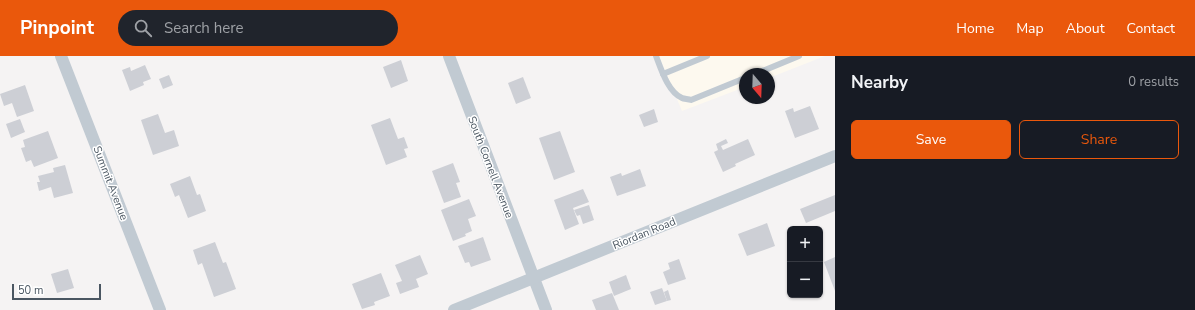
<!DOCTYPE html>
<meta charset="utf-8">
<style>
:root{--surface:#171b24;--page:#20242c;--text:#f1f3f6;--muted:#9ea1a6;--line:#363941;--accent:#ea580c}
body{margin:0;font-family:"Nunito Sans",sans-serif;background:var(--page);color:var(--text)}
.controls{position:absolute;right:12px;bottom:12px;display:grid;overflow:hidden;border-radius:6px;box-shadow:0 1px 3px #0004}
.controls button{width:36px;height:36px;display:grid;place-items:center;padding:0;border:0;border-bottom:1px solid var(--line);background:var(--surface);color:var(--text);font:20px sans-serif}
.compass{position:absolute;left:739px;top:12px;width:36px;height:36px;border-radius:50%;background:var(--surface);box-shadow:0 1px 3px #0004;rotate:161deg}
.scale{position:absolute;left:12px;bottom:10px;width:89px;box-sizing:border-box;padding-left:4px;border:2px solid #4a5661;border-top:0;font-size:11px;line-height:14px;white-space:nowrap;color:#4a5661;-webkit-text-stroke:3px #fff;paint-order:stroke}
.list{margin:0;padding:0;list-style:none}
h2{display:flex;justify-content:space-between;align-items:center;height:52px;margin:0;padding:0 16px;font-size:17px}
h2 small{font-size:13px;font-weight:400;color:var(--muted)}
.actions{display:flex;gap:8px;padding:12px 16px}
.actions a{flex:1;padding:9px 0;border:1px solid var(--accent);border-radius:6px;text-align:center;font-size:14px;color:var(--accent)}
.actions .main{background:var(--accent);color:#fff}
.icon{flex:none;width:22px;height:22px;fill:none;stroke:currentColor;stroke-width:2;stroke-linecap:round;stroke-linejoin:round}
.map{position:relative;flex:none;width:835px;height:254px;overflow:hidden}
header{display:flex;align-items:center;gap:24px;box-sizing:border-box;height:56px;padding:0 20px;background:var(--accent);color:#fff}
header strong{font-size:19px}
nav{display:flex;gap:22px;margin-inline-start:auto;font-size:14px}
.search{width:280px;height:36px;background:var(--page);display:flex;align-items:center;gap:10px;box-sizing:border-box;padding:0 14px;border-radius:22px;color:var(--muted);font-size:15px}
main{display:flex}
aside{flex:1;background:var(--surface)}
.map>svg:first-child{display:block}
.commercial{fill:#fdf9ef}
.building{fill:#cdcfd5}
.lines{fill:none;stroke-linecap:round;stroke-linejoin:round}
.service{stroke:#c1cad2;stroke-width:6}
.minor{stroke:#c1cad2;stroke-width:12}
.labels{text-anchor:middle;stroke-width:3;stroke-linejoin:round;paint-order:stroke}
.street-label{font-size:11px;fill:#4a5661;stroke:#fff}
</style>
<header>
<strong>Pinpoint</strong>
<div class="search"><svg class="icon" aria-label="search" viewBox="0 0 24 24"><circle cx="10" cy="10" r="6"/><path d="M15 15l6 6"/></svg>Search here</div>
<nav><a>Home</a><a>Map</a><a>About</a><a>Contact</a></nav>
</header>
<main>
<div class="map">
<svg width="835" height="254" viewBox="0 0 835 254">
<rect width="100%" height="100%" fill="#f5f3f3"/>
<path class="commercial" d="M659,0h166l-56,22v-4h-24v13l-63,24z"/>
<g class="building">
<path d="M401,4l7,21 -17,7 -8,-21z"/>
<path d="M145,9l6,14 -8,3 1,3 -14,6 -8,-21 8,-3 1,4z"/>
<path d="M169,19l4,10 -10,4 -4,-10z"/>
<path d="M523,21l8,21 -15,6 -8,-21z"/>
<path d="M25,29l9,26 -17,6 -5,-14 -8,3 -4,-12z"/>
<path d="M810,50l9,23 -24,9 -10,-27 8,-3 1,4z"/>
<path d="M654,53l4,13 -14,5 -5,-12z"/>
<path d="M158,58l7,19 9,-3 5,16 -26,9 -12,-35z"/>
<path d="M390,62l8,21 6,-2 4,11 -4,1 3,8 -21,8 -15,-40z"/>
<path d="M20,63l5,13 -14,6 -5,-14z"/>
<path d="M48,75l10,27 -24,9 -3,-7 -5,2 -5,-14 4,-1 -2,-7z"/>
<path d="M560,75l15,41 -21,8 -15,-42z"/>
<path d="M726,83l2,4 -7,3 2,4 25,-11 7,16 -20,9 1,2 -13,6 -9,-20 4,-2 -2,-6z"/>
<path d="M453,107l7,19 -4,1 5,14 -17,6 -12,-32z"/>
<path d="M65,109l8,28 -19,5 -3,-11 -12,4 -2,-9h3l-2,-6 16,-4 -1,-4z"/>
<path d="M640,113l6,17 -29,10 -7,-19 11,-4 1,3z"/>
<path d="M190,120l7,19 3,-1 6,17 -18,7 -9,-23 -4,2 -5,-13z"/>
<path d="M583,133l6,13 -16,6 6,16 -14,6 -11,-30z"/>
<path d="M835,139v16l-29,12 -6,-14z"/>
<path d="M469,143l7,17 -8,3 4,12 -7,3 1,2 -13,5 -12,-31z"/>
<path d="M589,149l5,15 -11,4 -3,-9 -3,1 -3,-6z"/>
<path d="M767,167l8,23 -28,10 -9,-22z"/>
<path d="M483,181l8,23 -20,7 -2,-5 -4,1 -7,-17z"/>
<path d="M215,186l8,21 3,-1 10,27 -22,8 -12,-34 -4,2 -5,-15z"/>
<path d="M420,199l8,19 -12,5 3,8 -19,7 -4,-11 6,-2 -7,-16z"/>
<path d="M835,201v34l-11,-29z"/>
<path d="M679,203l7,20 -18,6 -5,-13 7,-3 -2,-6z"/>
<path d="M68,213l6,19 -17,5 -6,-19z"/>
<path d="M381,217l9,23 -16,6 1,3 -13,4 -10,-25z"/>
<path d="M626,219l5,14 -17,7 -5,-14z"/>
<path d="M662,232l5,13 -12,4 -5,-13z"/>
<path d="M668,234l3,10 -4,1 -3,-9z"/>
<path d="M612,237l7,17h-23l-4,-10z"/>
</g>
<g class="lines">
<g class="service">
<path d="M656,0c5,13 12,36 26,42 2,1 6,1 9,2l54,-22"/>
<path d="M663,18l44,-18"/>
<path d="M755,18l44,-18"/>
</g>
<g class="minor">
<path d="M61,0l99,254"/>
<path d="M449,0l97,254"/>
<path d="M454,254l381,-154"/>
</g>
</g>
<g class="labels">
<g class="street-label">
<text transform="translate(491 111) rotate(69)" y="4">South Cornell Avenue</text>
<text transform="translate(111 127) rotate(69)" y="4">Summit Avenue</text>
<text transform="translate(644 177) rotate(-22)" y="4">Riordan Road</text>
</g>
</g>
</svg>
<div class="controls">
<button>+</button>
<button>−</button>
</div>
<svg class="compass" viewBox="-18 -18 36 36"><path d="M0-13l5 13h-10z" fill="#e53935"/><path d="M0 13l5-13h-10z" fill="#9ea1a6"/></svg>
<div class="scale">50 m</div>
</div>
<aside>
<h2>Nearby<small>0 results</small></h2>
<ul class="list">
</ul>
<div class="actions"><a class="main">Save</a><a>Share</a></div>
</aside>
</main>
